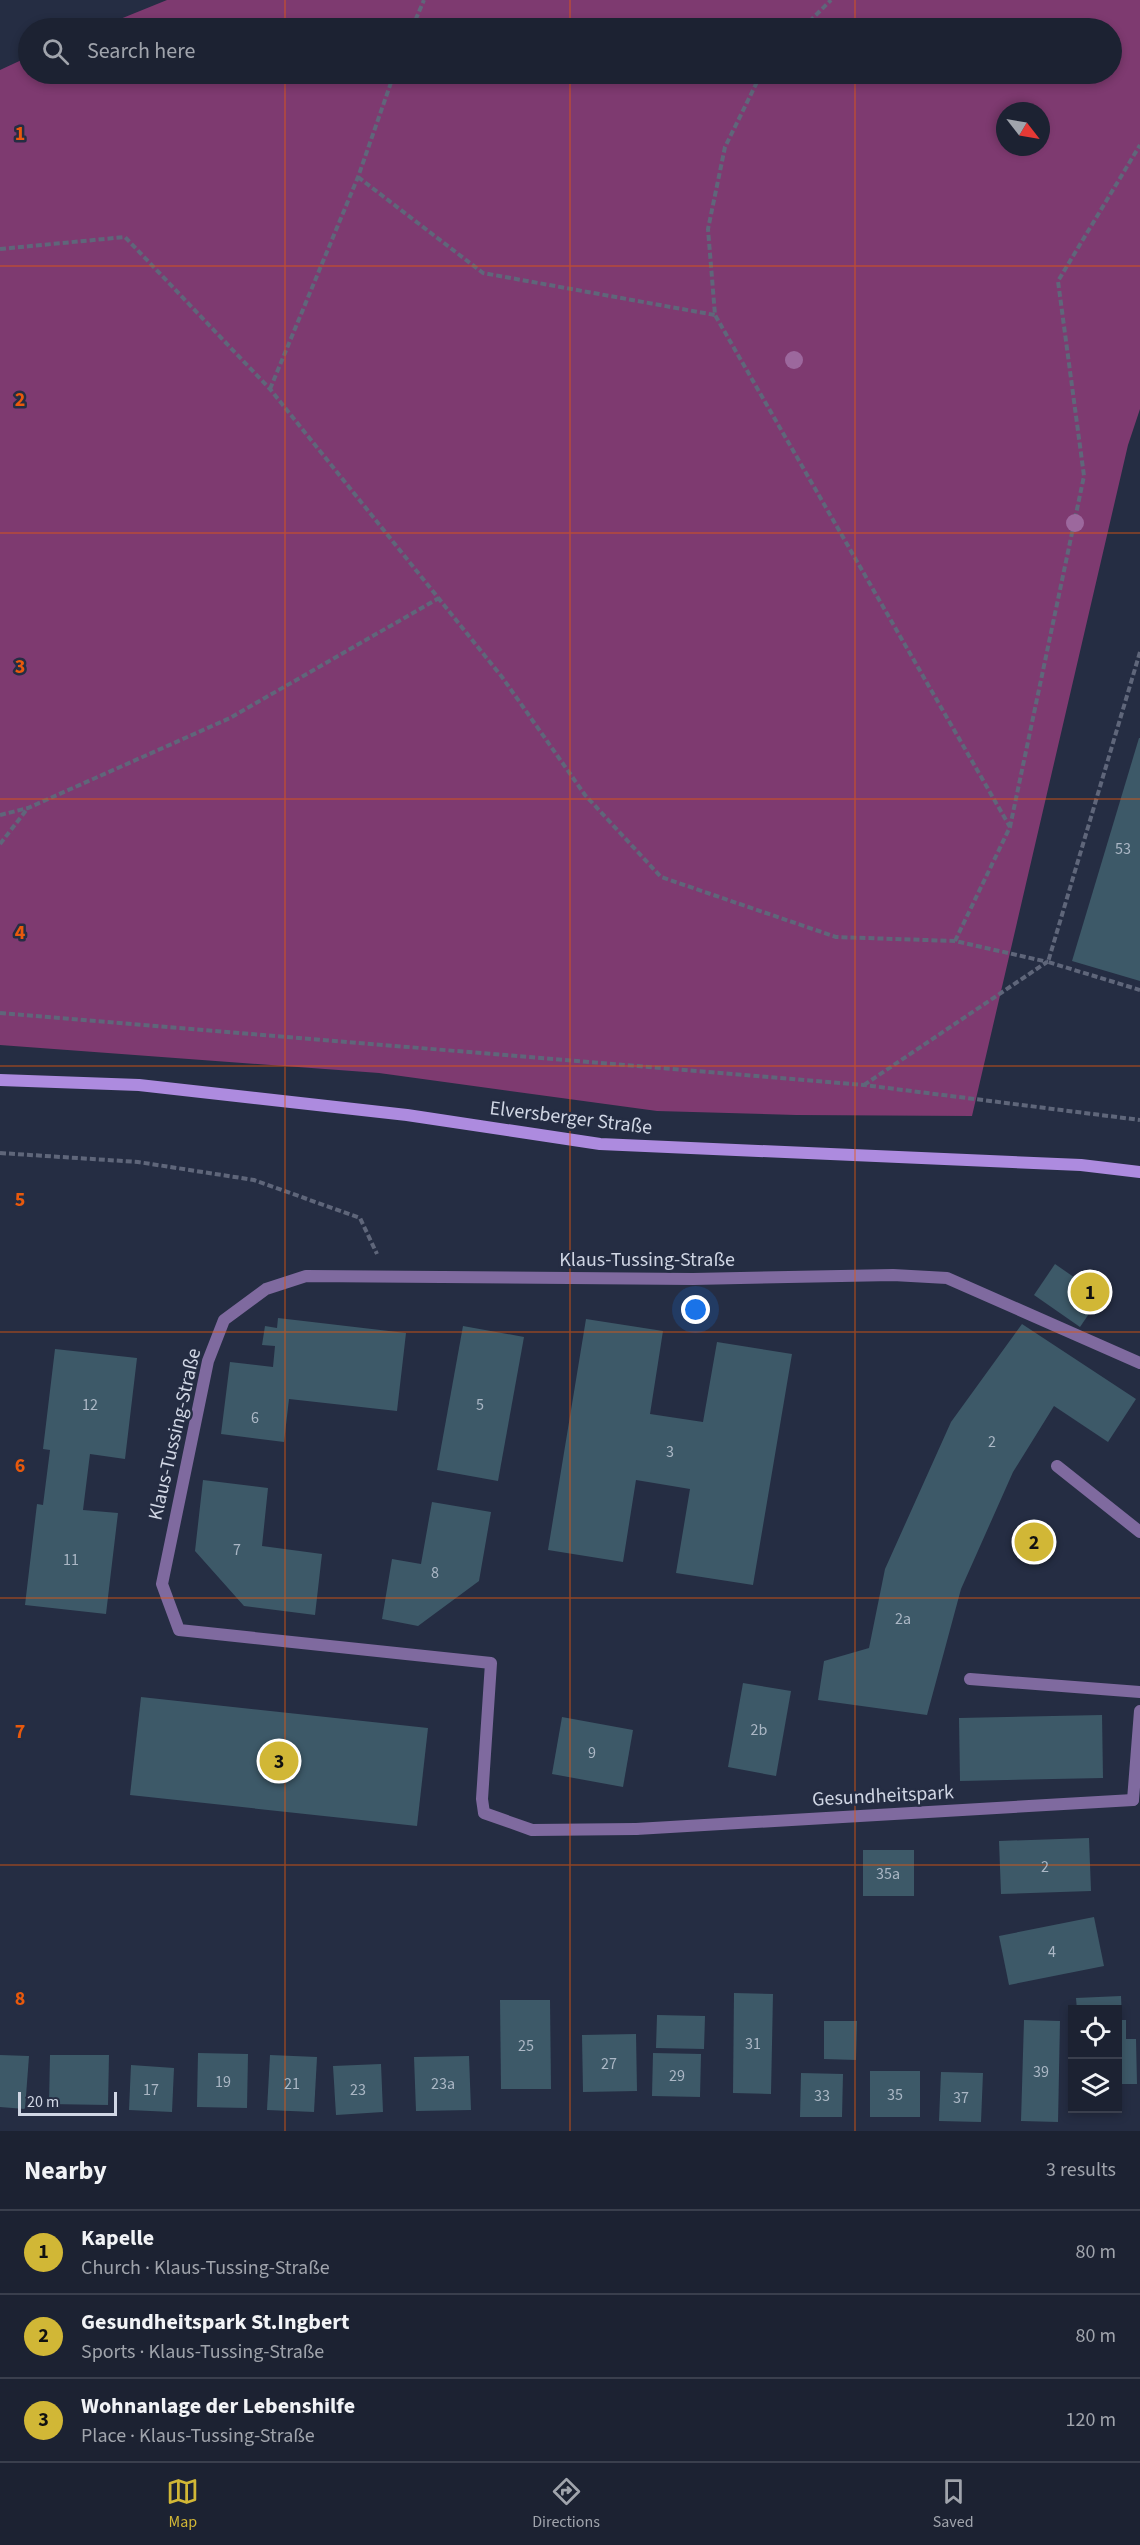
<!DOCTYPE html>
<meta charset="utf-8">
<style>
:root{--surface:#1c2232;--page:#292f3e;--text:#f1f3f6;--muted:#a0a4ac;--line:#3a3f4d;--accent:#d1b736}
body{margin:0;font-family:"Source Sans 3",sans-serif;background:var(--page);color:var(--text)}
.controls{position:absolute;right:18px;bottom:18px;display:grid;overflow:hidden;border-radius:0px;box-shadow:0 3px 9px #0003}
.controls button{width:54px;height:54px;display:grid;place-items:center;padding:0;border:0;border-bottom:2px solid var(--line);background:var(--surface);color:var(--text);font:30px sans-serif}
.compass{position:absolute;left:996px;top:102px;width:54px;height:54px;border-radius:50%;background:var(--surface);box-shadow:0 3px 9px #0003;rotate:121deg}
.scale{position:absolute;left:18px;bottom:15px;width:99px;box-sizing:border-box;padding-left:6px;border:3px solid #d0d6e4;border-top:0;font-size:16px;line-height:21px;white-space:nowrap;color:#d0d6e4;-webkit-text-stroke:4px #252d43;paint-order:stroke}
.you{position:absolute;left:696px;top:1310px;width:21px;height:21px;margin:-15px;border:4px solid #fff;border-radius:50%;background:#1a73e8;box-shadow:0 0 0 9px #1a73e833}
.badge{display:grid;place-items:center;width:39px;height:39px;border-radius:50%;background:var(--accent);color:#111;font-size:20px;font-weight:700}
.pin{position:absolute;translate:-50% -50%;border:3px solid #fff;box-shadow:0 2px 6px #0006}
.list{margin:0;padding:0;list-style:none}
h2{display:flex;justify-content:space-between;align-items:center;height:78px;margin:0;padding:0 24px;font-size:26px}
h2 small{font-size:20px;font-weight:400;color:var(--muted)}
.list li{display:grid;grid-template-columns:39px 1fr auto;gap:18px;align-items:center;box-sizing:border-box;height:84px;padding:0 24px;border-top:2px solid var(--line)}
.list b{display:block;font-size:22px;white-space:nowrap}
.list p{margin:0;font-size:20px;white-space:nowrap;color:var(--muted)}
.list em{font-size:20px;font-style:normal;color:var(--muted)}
.icon{flex:none;width:33px;height:33px;fill:none;stroke:currentColor;stroke-width:2;stroke-linecap:round;stroke-linejoin:round}
.map{position:relative;flex:none;width:1140px;height:2131px;overflow:hidden}
.search{position:absolute;background:var(--surface);box-shadow:0 3px 9px #0003;left:18px;right:18px;top:18px;height:66px;display:flex;align-items:center;gap:15px;box-sizing:border-box;padding:0 21px;border-radius:33px;color:var(--muted);font-size:22px}
.sheet{height:330px;background:var(--surface)}
nav{display:flex;justify-content:space-around;align-items:center;box-sizing:border-box;height:84px;border-top:2px solid var(--line);background:var(--surface);font-size:16px;color:var(--muted)}
nav a{display:grid;justify-items:center;gap:3px}
nav .on{color:var(--accent)}
.map>svg:first-child{display:block}
.green{fill:#7e3a70;fill-rule:evenodd}
.building{fill:#3d5968}
.lines{fill:none;stroke-linecap:round;stroke-linejoin:round}
.path{stroke:#5f667a;stroke-width:4;stroke-dasharray:6 3;stroke-linecap:butt}
.lane{stroke:#7f6a9f;stroke-width:12}
.street{stroke:#7f6a9f;stroke-width:12}
.secondary{stroke:#ad8bdf;stroke-width:12}
.tree{fill:#9c689d}
.grid{fill:none;stroke:#e8590c;stroke-width:1.5;stroke-opacity:0.55}
.labels{text-anchor:middle;stroke-width:5;stroke-linejoin:round;paint-order:stroke}
.number-label{font-size:16px;fill:#abb7c5}
.street-label{font-size:20px;fill:#d0d6e4;stroke:#252d43}
.grid-label{font-size:20px;text-anchor:middle;font-weight:bold;fill:#e8590c;stroke:#252d43;stroke-width:5;stroke-linejoin:round;paint-order:stroke}
</style>
<div class="map">
<svg width="1140" height="2131" viewBox="0 0 1140 2131">
<rect width="100%" height="100%" fill="#252d43"/>
<path class="green" d="M167,0h973v409l-12,36 -156,671 -176,-1 -139,-4 -278,-38 -379,-28v-975l28,-13v17h1084v-46h-1014zM1005,111h36v36h-36z"/>
<g class="building">
<path d="M1139,738h1v243l-68,-20z"/>
<path d="M1055,1264l46,32 -21,31 -46,-32z"/>
<path d="M278,1318l128,15 -9,78 -108,-12 -5,43 -63,-8 9,-72 43,5 2,-21 -13,-1 3,-19 12,2z"/>
<path d="M586,1319l77,12 -13,83 53,8 14,-80 75,12 -39,231 -77,-12 14,-84 -54,-9 -13,82 -75,-12z"/>
<path d="M1022,1324l114,75 -28,43 -54,-36 -41,66 -52,117 -34,126 -109,-15 6,-39 45,-13 16,-79 66,-147z"/>
<path d="M463,1326l61,11 -26,144 -61,-11z"/>
<path d="M55,1349l82,9 -12,101 -35,-5 -7,56 35,3 -12,101 -81,-9 12,-101 6,1 7,-55 -7,-1z"/>
<path d="M203,1480l65,8 -6,58 60,8 -7,61 -71,-9 -49,-55z"/>
<path d="M432,1502l59,10 -12,69 -61,45 -36,-7 10,-60 29,5z"/>
<path d="M743,1683l48,8 -15,85 -48,-9z"/>
<path d="M141,1697l287,31 -11,98 -287,-31z"/>
<path d="M1102,1715l1,63 -143,3 -1,-63z"/>
<path d="M562,1717l71,13 -10,57 -71,-13z"/>
<path d="M1089,1838l2,53 -90,3 -2,-53z"/>
<rect x="863" y="1850" width="51" height="46"/>
<path d="M1094,1917l10,49 -95,19 -10,-49z"/>
<path d="M734,1993l39,1 -2,100 -38,-1z"/>
<path d="M1121,1996l1,24h4v19h10l1,45h-19v-74h-41l-1,-12z"/>
<path d="M500,2000h50l1,89h-50z"/>
<path d="M657,2015l48,1 -1,33 -48,-1z"/>
<path d="M1024,2020l36,1 -2,101 -37,-1z"/>
<path d="M824,2021h33l-1,39 -32,-1z"/>
<path d="M636,2034l1,57 -54,1 -1,-57z"/>
<path d="M198,2053l50,1 -1,54 -50,-1z"/>
<path d="M653,2053l48,1 -1,43 -48,-1z"/>
<path d="M0,2055l29,1 -4,53 -25,-2z"/>
<path d="M50,2055h59l-1,50 -59,-1z"/>
<path d="M270,2055l47,2 -3,55 -47,-2z"/>
<path d="M469,2056l2,54 -55,1 -2,-54z"/>
<path d="M381,2064l2,48 -47,3 -3,-49z"/>
<path d="M131,2065l43,3 -2,44 -43,-2z"/>
<rect x="870" y="2071" width="50" height="46"/>
<path d="M941,2072l42,1 -2,49 -42,-1z"/>
<path d="M801,2073l42,1 -1,43h-42z"/>
</g>
<g class="lines">
<g class="path">
<path d="M412,28l12,-28"/>
<path d="M803,28l28,-28"/>
<path d="M761,74l-36,73 -17,82 7,86 295,512"/>
<path d="M358,177l125,96 232,42"/>
<path d="M0,249l125,-12 145,152 232,288 83,118 76,82 175,60 119,4 93,21"/>
<path d="M270,389l88,-212 36,-103"/>
<path d="M1140,652l-92,310 92,28"/>
<path d="M0,815l28,-7 202,-90 209,-120"/>
<path d="M0,844l28,-36"/>
<path d="M955,941l55,-114 74,-351 -26,-195 82,-136"/>
<path d="M0,1013l864,72 276,35"/>
<path d="M864,1085l183,-123"/>
<path d="M0,1153l138,9 116,18 106,38 17,36"/>
</g>
<g class="lane">
<path d="M1057,1466l83,66"/>
<path d="M970,1679l170,13"/>
<path d="M636,1829l497,-29"/>
</g>
<g class="street">
<path d="M1133,1800l7,-89"/>
<path d="M636,1829l-104,1 -48,-17 -2,-14 9,-136 -312,-33 -17,-46 46,-223 16,-41 42,-31 40,-13 387,3 200,-4 54,3 193,85"/>
</g>
<path class="secondary" d="M0,1080l139,5 268,30 193,29 481,21 59,7"/>
</g>
<g class="tree">
<circle cx="794" cy="360" r="9"/>
<circle cx="1075" cy="523" r="9"/>
</g>
<path class="grid" d="M285,0v28M570,0v28M855,0v28M285,74v2057M570,74v2057M855,74v2057M0,266h1140M0,533h1140M0,799h1140M0,1066h1140M0,1332h1140M0,1598h1140M0,1865h1140"/>
<g class="labels">
<g class="number-label">
<text x="1123" y="854">53</text>
<text x="90" y="1410">12</text>
<text x="480" y="1410">5</text>
<text x="255" y="1423">6</text>
<text x="992" y="1447">2</text>
<text x="670" y="1457">3</text>
<text x="237" y="1555">7</text>
<text x="71" y="1565">11</text>
<text x="435" y="1578">8</text>
<text x="903" y="1624">2a</text>
<text x="759" y="1735">2b</text>
<text x="592" y="1758">9</text>
<text x="1045" y="1872">2</text>
<text x="888" y="1879">35a</text>
<text x="1052" y="1957">4</text>
<text x="753" y="2049">31</text>
<text x="526" y="2051">25</text>
<text x="609" y="2069">27</text>
<text x="1041" y="2077">39</text>
<text x="677" y="2081">29</text>
<text x="223" y="2087">19</text>
<text x="292" y="2089">21</text>
<text x="443" y="2089">23a</text>
<text x="151" y="2095">17</text>
<text x="358" y="2095">23</text>
<text x="895" y="2100">35</text>
<text x="822" y="2101">33</text>
<text x="961" y="2103">37</text>
</g>
<g class="street-label">
<text transform="translate(571 1117) rotate(7)" y="7">Elversberger Straße</text>
<text x="647" y="1266">Klaus-Tussing-Straße</text>
<text transform="translate(174 1434) rotate(-77)" y="7">Klaus-Tussing-Straße</text>
<text transform="translate(883 1795) rotate(-3)" y="7">Gesundheitspark</text>
</g>
</g>
<g class="grid-label">
<text x="20" y="140">1</text>
<text x="20" y="406">2</text>
<text x="20" y="673">3</text>
<text x="20" y="939">4</text>
<text x="20" y="1206">5</text>
<text x="20" y="1472">6</text>
<text x="20" y="1738">7</text>
<text x="20" y="2005">8</text>
</g>
</svg>
<div class="controls">
<button><svg class="icon" aria-label="locate" viewBox="0 0 24 24"><circle cx="12" cy="12" r="6"/><path d="M12 2v4M12 18v4M2 12h4M18 12h4"/></svg></button>
<button><svg class="icon" aria-label="layers" viewBox="0 0 24 24"><path d="M12 4l9 5-9 5-9-5zM3 14l9 5 9-5"/></svg></button>
</div>
<svg class="compass" viewBox="-18 -18 36 36"><path d="M0-13l5 13h-10z" fill="#e53935"/><path d="M0 13l5-13h-10z" fill="#a0a4ac"/></svg>
<div class="scale">20 m</div>
<div class="you"></div>
<div class="pin badge" style="left:1090px;top:1292px">1</div>
<div class="pin badge" style="left:1034px;top:1542px">2</div>
<div class="pin badge" style="left:279px;top:1761px">3</div>
<div class="search"><svg class="icon" aria-label="search" viewBox="0 0 24 24"><circle cx="10" cy="10" r="6"/><path d="M15 15l6 6"/></svg>Search here</div>
</div>
<section class="sheet">
<h2>Nearby<small>3 results</small></h2>
<ul class="list">
<li><span class="badge">1</span><div><b>Kapelle</b><p>Church · Klaus-Tussing-Straße</p></div><em>80 m</em></li>
<li><span class="badge">2</span><div><b>Gesundheitspark St.Ingbert</b><p>Sports · Klaus-Tussing-Straße</p></div><em>80 m</em></li>
<li><span class="badge">3</span><div><b>Wohnanlage der Lebenshilfe</b><p>Place · Klaus-Tussing-Straße</p></div><em>120 m</em></li>
</ul>
</section>
<nav>
<a class="on"><svg class="icon" aria-label="map" viewBox="0 0 24 24"><path d="M3 6l6-2 6 2 6-2v14l-6 2-6-2-6 2zM9 4v14M15 6v14"/></svg>Map</a>
<a><svg class="icon" aria-label="directions" viewBox="0 0 24 24"><path d="M12 3l9 9-9 9-9-9zM9 14v-3h6M13 9l2 2-2 2"/></svg>Directions</a>
<a><svg class="icon" aria-label="saved" viewBox="0 0 24 24"><path d="M7 4h10v16l-5-4-5 4z"/></svg>Saved</a>
</nav>
